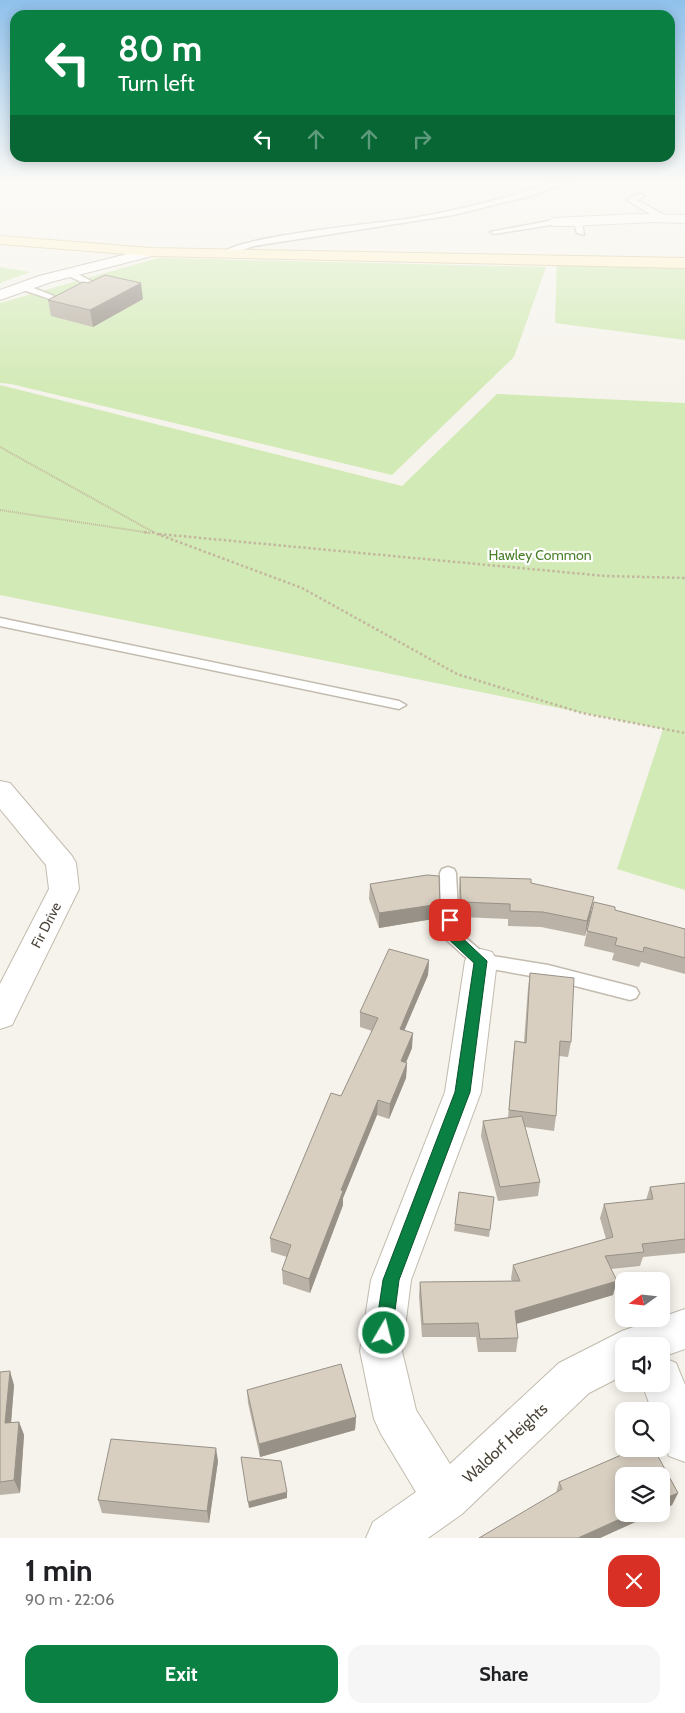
<!DOCTYPE html>
<meta charset="utf-8">
<style>
:root{--surface:#fff;--page:#f6f6f6;--text:#202124;--muted:#757577;--accent:#0b8043}
body{margin:0;font-family:Cabin,sans-serif;background:var(--page);color:var(--text);height:100vh;display:flex;flex-direction:column;font-size:19px;white-space:nowrap}
*{box-sizing:border-box;margin:0}
p{font-size:16px;color:var(--muted)}
.icon{flex:none;width:28px;height:28px;fill:none;stroke:currentColor;stroke-width:2;stroke-linecap:round;stroke-linejoin:round}
.map{position:relative;height:1538px;overflow:hidden}
.details{display:flex;flex-direction:column;background:var(--surface);flex:1}
.details>*{flex:none}
.banner{position:absolute;left:10px;top:10px;width:665px;height:152px;border-radius:15px;box-shadow:0 2px 12px #0003;background:#0b8043;color:#fff;overflow:hidden}
.needle{width:32px;rotate:255deg}
.fabs{position:absolute;left:615px;top:1272px;display:grid;gap:10px}
.fabs a{display:grid;place-items:center;width:55px;height:55px;border-radius:10px;background:var(--surface);box-shadow:0 2px 12px #0003;font-size:25px}
.pin{position:absolute;display:grid;place-items:center;width:42px;height:42px;color:#fff;margin:-21px;border-radius:10px;box-shadow:0 2px 8px #0006}
.me{position:absolute;width:55px;margin:-28px;rotate:8deg;stroke-linejoin:round;filter:drop-shadow(0 0 4px #0008)}
.turn{display:flex;align-items:center;gap:18px;height:105px;padding:0 25px;font-size:22px}
.turn .icon{width:65px;height:65px;stroke-width:2.5}
.turn b{display:block;font-size:35px;line-height:42px}
.lanes{display:flex;align-items:center;height:48px;padding:0 25px;background:#0003;justify-content:center;gap:25px;direction:ltr}
.lanes .off{opacity:.35}
.round{display:grid;place-items:center;flex:none;width:52px;height:52px;border-radius:15px;background:var(--page)}
.head{display:flex;align-items:center;justify-content:space-between;height:85px;padding:0 25px}
h1{font-size:30px;font-weight:800;line-height:38px}
.primary-button{display:flex;gap:10px;margin-top:auto;padding:10px 25px}
.primary-button a{flex:1;height:58px;border-radius:15px;background:var(--accent);color:#fff;font-size:20px;font-weight:800;line-height:58px;text-align:center}
.primary-button a+a{background:var(--page);color:var(--text)}
.map>svg:first-child{display:block}
</style>
<div class="map">
<svg width="685" height="1538" viewBox="0 0 685 1538">
<rect width="100%" height="100%" fill="#f6f3ec"/>
<g fill="#d2eab5">
<polygon points="158,258 546,267 514,357 392,475 11,384 0,383 0,303"/>
<polygon points="557,261 685,262 685,340 555,323"/>
<polygon points="0,267 30,272 0,283"/>
<polygon points="0,385 402,486 497,394 685,403 685,890 617,869 663,729 0,595"/>
</g>
<g fill="none" stroke-linecap="round" stroke-linejoin="round">
<g stroke="#c2bbae" stroke-width="3">
<g id="lane">
<path d="M563,180H574L534,195L453,215L254,246L224,256L220,254C242,235 376,224 413,218C464,209 514,196 563,180Z"/>
<polygon points="638,194 645,196 637,200 664,215 664,219 658,219 627,200"/>
<polygon points="554,220 557,220 557,224 494,234 490,232"/>
<polygon points="578,221 582,223 584,235 577,233 574,223"/>
<polygon points="66,271 72,271 93,282 86,284 66,275"/>
<polygon points="20,285 26,285 54,296 50,299 20,289"/>
<polygon points="0,618 399,701 406,705 399,709 0,626"/>
<polygon points="448,867 454,869 456,873 459,932 486,955 548,965 630,986 636,988 639,993 636,998 630,1000 548,979 475,966 441,935 440,873 442,869"/>
</g>
</g>
<g stroke="#c2bbae" stroke-width="2">
<g id="street">
<polygon points="636,214 685,215 685,223 653,222 570,226 554,226 547,222 554,218"/>
<polygon points="151,248 158,252 156,255 51,282 0,300 0,290 39,276"/>
<polygon points="0,781 10,783 72,856 76,863 79,889 12,1025 0,1029 0,984 49,889 46,865 0,809"/>
<polygon points="481,949 492,952 497,961 481,1092 411,1280 402,1351 416,1410 450,1464 559,1363 622,1331 685,1309 685,1349 662,1357 676,1363 685,1385 685,1462 669,1456 661,1435 661,1411 652,1411 642,1384 661,1384 661,1346 624,1346 624,1375 589,1393 462,1514 428,1538 366,1538 373,1522 416,1492 381,1434 374,1419 360,1351 371,1280 445,1092 465,961 470,952"/>
</g>
</g>
<g stroke="#d6c79b" stroke-width="2">
<polygon id="secondary" points="0,236 151,248 685,258 685,268 151,256 0,244"/>
</g>
<g stroke="#c4b79f" stroke-width="2" stroke-dasharray="1 1" stroke-linecap="butt">
<polyline points="0,447 155,533"/>
<polyline points="0,510 150,533"/>
</g>
<g stroke="#c4b79f" stroke-width="2.5" stroke-dasharray="2.5 2.5" stroke-linecap="butt">
<polyline points="144,532 150,533"/>
<polyline points="152,532 302,588 457,674 582,713 685,733"/>
<polyline points="159,534 605,576 685,578"/>
</g>
<use href="#lane" fill="#fff" fill-rule="evenodd"/>
<use href="#street" fill="#fff" fill-rule="evenodd"/>
<use href="#secondary" fill="#fff3cd" fill-rule="evenodd"/>
</g>
<g fill="#bab2a6">
<polygon points="143,299 93,327 51,316 48,300"/>
<polygon points="460,877 531,883 591,912 585,936 541,927 508,926 508,919 460,917 459,891"/>
<polygon points="370,884 440,904 439,918 379,928 369,899"/>
<polygon points="615,910 685,929 685,974 641,962 639,967 612,960 614,953 584,946 587,931"/>
<polygon points="429,960 428,975 404,1030 412,1048 406,1063 407,1063 406,1078 389,1119 377,1115 343,1198 343,1205 310,1293 283,1284 282,1270 287,1257 271,1252 270,1238 341,1096 372,1031 360,1027 360,1012"/>
<polygon points="530,973 571,1042 568,1057 559,1056 556,1116 554,1131 525,1127 540,1182 538,1196 498,1201 481,1136 483,1121 508,1118 513,1056 515,1041 524,1042 528,988"/>
<polygon points="685,1183 685,1253 643,1257 640,1266 611,1269 613,1295 516,1323 518,1338 516,1352 478,1352 476,1337 422,1337 419,1296 420,1282 512,1281 511,1279 513,1265 606,1239 600,1218 604,1204 646,1200 650,1187"/>
<polygon points="459,1192 494,1197 489,1237 454,1231"/>
<polygon points="0,1372 14,1385 11,1422 19,1422 24,1435 20,1493 0,1495"/>
<polygon points="247,1390 356,1417 355,1430 260,1457 248,1403"/>
<polygon points="635,1449 654,1449 678,1493 672,1505 661,1510 661,1476 624,1476 624,1514 653,1514 600,1538 479,1538 556,1493 559,1482"/>
<polygon points="218,1461 209,1523 102,1513 98,1500"/>
</g>
<g fill="#979187">
<polygon points="141,283 143,299 93,327 90,310"/>
<polygon points="594,897 591,912 585,936 587,921"/>
<polygon points="440,904 439,918 379,928 379,913"/>
<polygon points="429,960 428,975 399,1043 400,1029"/>
<polygon points="413,1033 412,1048 400,1076 401,1061"/>
<polygon points="407,1063 406,1078 389,1119 390,1104"/>
<polygon points="378,1100 377,1115 343,1198 343,1205 310,1293 309,1279 341,1190"/>
<polygon points="617,1281 613,1295 513,1325 515,1311"/>
<polygon points="10,1371 14,1385 10,1436 5,1423"/>
<polygon points="356,1417 355,1430 260,1457 259,1444"/>
<polygon points="19,1422 24,1435 20,1493 14,1480"/>
<polygon points="216,1448 218,1461 209,1523 207,1511"/>
<polygon points="287,1492 287,1498 249,1508 248,1502"/>
<polygon points="678,1493 672,1505 661,1510 661,1500"/>
<polygon points="631,1514 653,1514 600,1538 578,1538"/>
</g>
<g fill="#d8cfc1" stroke="#979187">
<polygon points="105,275 141,283 90,310 48,300 83,282 88,283"/>
<polygon points="427,875 439,876 440,904 379,913 370,884"/>
<polygon points="460,877 531,879 531,883 594,897 587,921 543,912 510,911 510,904 461,902"/>
<polygon points="594,902 615,907 615,910 685,929 685,958 644,947 643,952 615,945 617,938 587,931"/>
<polygon points="389,949 429,960 400,1029 413,1033 401,1061 407,1063 390,1104 378,1100 341,1190 343,1191 309,1279 282,1270 291,1245 270,1238 331,1093 341,1096 378,1018 360,1012"/>
<polygon points="530,973 574,978 571,1042 560,1041 556,1116 509,1110 515,1041 526,1043"/>
<polygon points="522,1116 540,1182 500,1187 483,1121"/>
<polygon points="685,1183 685,1239 642,1244 644,1252 605,1256 617,1281 515,1311 518,1338 480,1339 478,1323 423,1324 420,1282 520,1281 513,1265 613,1237 604,1204 653,1199 650,1187"/>
<polygon points="459,1192 494,1197 490,1230 455,1224"/>
<polygon points="341,1364 356,1417 259,1444 247,1390"/>
<polygon points="10,1371 5,1423 19,1422 14,1480 0,1482 0,1372"/>
<polygon points="111,1439 216,1448 207,1511 98,1500"/>
<polygon points="635,1449 654,1449 678,1493 661,1500 661,1476 624,1476 624,1514 631,1514 578,1538 479,1538 562,1489 559,1482"/>
<polygon points="241,1457 281,1461 287,1492 248,1502"/>
</g>
<linearGradient id="sky" x2="0" y2="1"><stop stop-color="#8fc1ec"/><stop offset="0.46" stop-color="#fbfaf6"/><stop offset="1" stop-color="#fbfaf6" stop-opacity="0"/></linearGradient>
<rect width="685" height="395" fill="url(#sky)"/>
<polygon fill="#0b8043" stroke="#07532c" points="450,915 456,920 457,933 487,961 470,1092 399,1280 392,1333 390,1339 384,1341 378,1339 375,1333 383,1280 455,1092 474,963 444,935 443,920"/>
<g text-anchor="middle" dominant-baseline="central" stroke-width="4.5" stroke-linejoin="round" paint-order="stroke">
<g font-size="14" fill="#4a7f2a" stroke="#fff">
<text x="540" y="555">Hawley Common</text>
</g>
<g font-size="14" fill="#4b4439" stroke="#fff">
<text transform="translate(46 925) rotate(-63)">Fir Drive</text>
</g>
<g font-size="16" fill="#4b4439" stroke="#fff">
<text transform="translate(505 1443) rotate(-43)">Waldorf Heights</text>
</g>
</g>
</svg>
<div class="fabs">
<a><svg class="needle" viewBox="-14 -14 28 28"><path d="M0-13l5 13h-10z" fill="#e53935"/><path d="M0 13l5-13h-10z" fill="#757577"/></svg></a>
<a><svg class="icon" aria-label="sound" viewBox="0 0 24 24"><path d="M4 9h4l5-4v14l-5-4H4zM17 9q2 3 0 6"/></svg></a>
<a><svg class="icon" aria-label="search" viewBox="0 0 24 24"><circle cx="10" cy="10" r="6"/><path d="M15 15l6 6"/></svg></a>
<a><svg class="icon" aria-label="layers" viewBox="0 0 24 24"><path d="M12 4l9 5-9 5-9-5zM3 14l9 5 9-5"/></svg></a>
</div>
<div class="pin" style="left:450px;top:920px;background:#d93025"><svg class="icon" aria-label="arrive" viewBox="0 0 24 24"><path d="M6 21V4h12l-3 4 3 4H6"/></svg></div>
<svg class="me" style="left:384px;top:1333px" viewBox="-20 -20 40 40"><circle r="17" fill="#0b8043" stroke="#fff" stroke-width="3"/><path d="M0-11L8 9 0 5-8 9z" fill="#fff"/></svg>
<div class="banner">
<div class="turn"><svg class="icon" aria-label="left" viewBox="0 0 24 24"><path d="M17 20v-9H6M10 6l-5 5 5 5"/></svg><div><b>80 m</b>Turn left</div></div>
<div class="lanes"><svg class="icon" aria-label="left" viewBox="0 0 24 24"><path d="M17 20v-9H6M10 6l-5 5 5 5"/></svg><svg class="icon off" aria-label="ahead" viewBox="0 0 24 24"><path d="M12 20V5M6 11l6-6 6 6"/></svg><svg class="icon off" aria-label="ahead" viewBox="0 0 24 24"><path d="M12 20V5M6 11l6-6 6 6"/></svg><svg class="icon off" aria-label="right" viewBox="0 0 24 24"><path d="M7 20v-9h11M14 6l5 5-5 5"/></svg></div>
</div>
</div>
<section class="details">
<div class="head"><div><h1>1 min</h1><p>90 m · 22:06</p></div><a class="round" style="background:#d93025;color:#fff"><svg class="icon" aria-label="close" viewBox="0 0 24 24"><path d="M6 6l12 12M18 6L6 18"/></svg></a></div>
<div class="primary-button"><a>Exit</a><a>Share</a></div>
</section>
